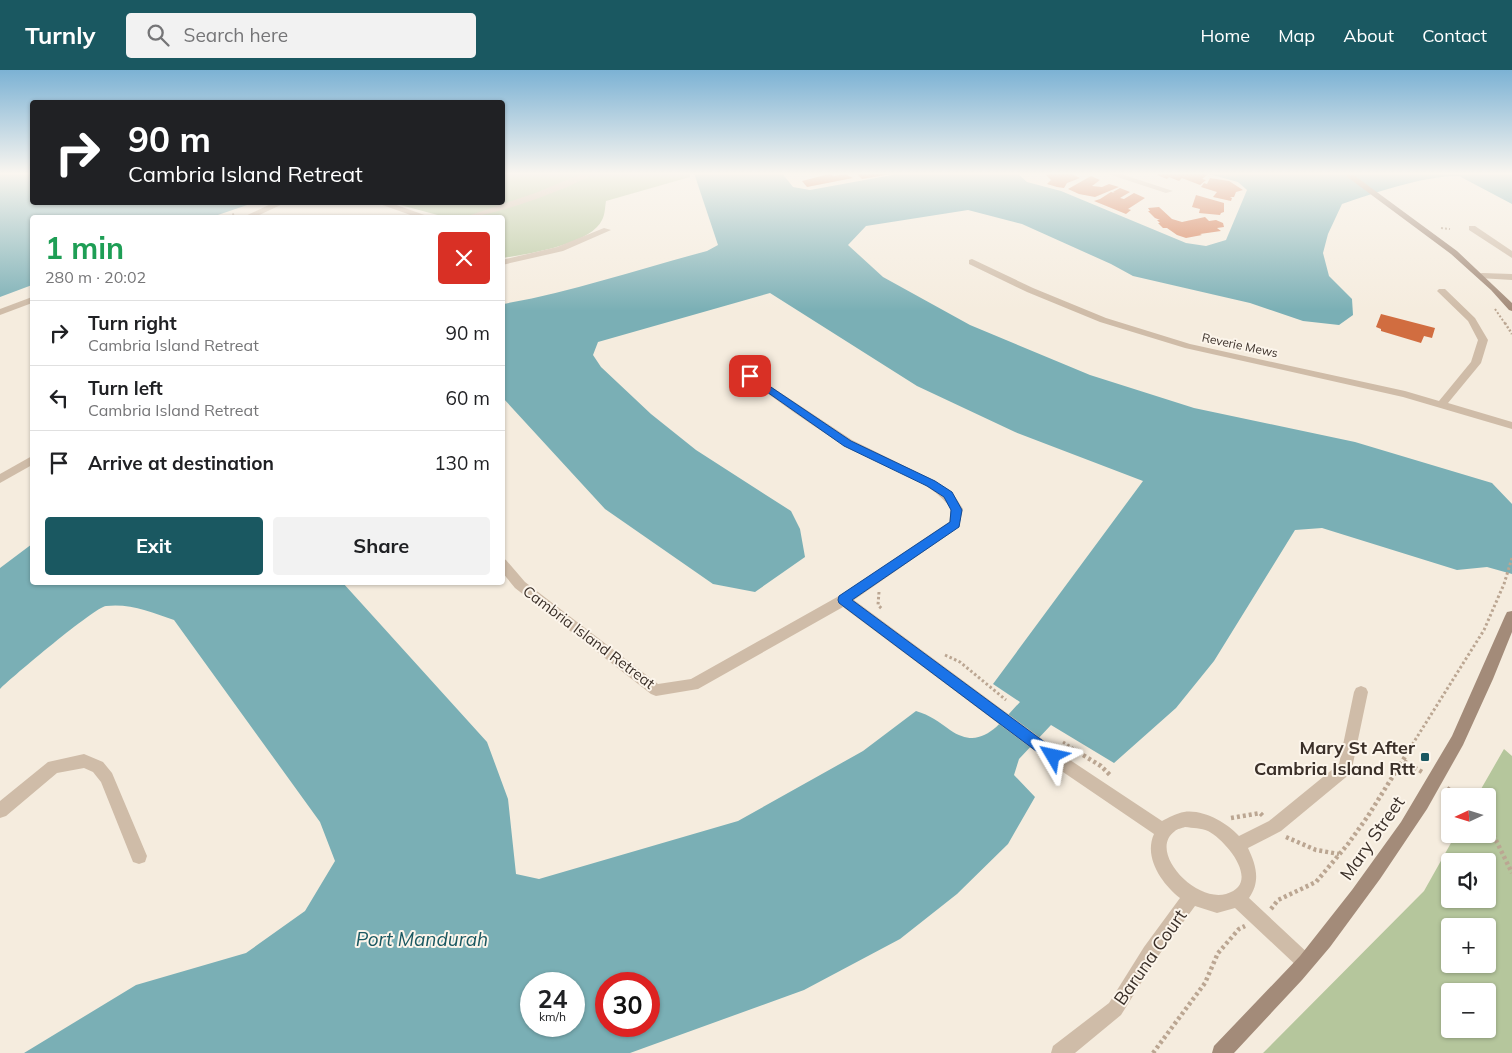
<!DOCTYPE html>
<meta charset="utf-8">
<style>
:root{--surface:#fff;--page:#f2f2f2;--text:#202124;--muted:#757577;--line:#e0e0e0;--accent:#1a5861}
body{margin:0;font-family:Mulish,sans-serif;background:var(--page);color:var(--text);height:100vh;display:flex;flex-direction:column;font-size:19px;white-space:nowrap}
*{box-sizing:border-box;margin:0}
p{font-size:16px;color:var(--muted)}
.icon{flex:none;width:28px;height:28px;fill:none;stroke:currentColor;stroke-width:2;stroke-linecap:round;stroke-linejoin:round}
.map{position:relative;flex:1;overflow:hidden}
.drawer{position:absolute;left:30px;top:145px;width:475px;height:370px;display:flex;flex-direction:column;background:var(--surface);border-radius:5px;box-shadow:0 1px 4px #0004}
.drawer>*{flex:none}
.top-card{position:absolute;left:30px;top:30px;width:475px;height:105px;border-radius:5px;box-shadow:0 1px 4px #0004;background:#202124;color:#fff;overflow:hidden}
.needle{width:32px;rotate:266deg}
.fabs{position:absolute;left:1441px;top:718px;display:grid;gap:10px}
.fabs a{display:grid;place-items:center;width:55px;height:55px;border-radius:5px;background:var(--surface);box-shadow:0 1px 4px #0004;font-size:25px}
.speed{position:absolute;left:520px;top:902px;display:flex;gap:10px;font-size:25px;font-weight:700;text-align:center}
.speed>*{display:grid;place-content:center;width:65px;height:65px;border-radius:50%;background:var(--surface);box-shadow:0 1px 4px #0004;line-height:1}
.speed small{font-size:12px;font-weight:400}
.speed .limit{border:8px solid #d22;background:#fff;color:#111}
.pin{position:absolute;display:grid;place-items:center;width:42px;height:42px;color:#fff;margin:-21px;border-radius:10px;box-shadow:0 2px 8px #0006}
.me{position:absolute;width:55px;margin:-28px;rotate:306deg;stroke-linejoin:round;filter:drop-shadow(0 0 4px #0008)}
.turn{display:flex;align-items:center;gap:18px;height:105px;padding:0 15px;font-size:22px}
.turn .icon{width:65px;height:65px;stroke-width:2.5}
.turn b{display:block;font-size:35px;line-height:42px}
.round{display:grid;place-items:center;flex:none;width:52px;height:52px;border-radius:5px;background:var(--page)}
.summary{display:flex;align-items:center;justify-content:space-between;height:85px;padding:0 15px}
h1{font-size:30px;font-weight:700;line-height:38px;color:#1e9e55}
.button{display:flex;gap:10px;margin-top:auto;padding:10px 15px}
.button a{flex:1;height:58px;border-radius:5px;background:var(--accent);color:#fff;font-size:20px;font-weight:700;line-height:58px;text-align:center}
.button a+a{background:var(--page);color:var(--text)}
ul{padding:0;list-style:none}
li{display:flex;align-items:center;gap:15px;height:65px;padding:0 15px;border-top:1px solid var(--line)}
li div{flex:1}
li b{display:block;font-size:19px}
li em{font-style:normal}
header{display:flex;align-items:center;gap:30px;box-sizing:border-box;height:70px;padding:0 25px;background:var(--accent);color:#fff}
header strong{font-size:24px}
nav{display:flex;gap:28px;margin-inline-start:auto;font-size:18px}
.search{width:350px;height:45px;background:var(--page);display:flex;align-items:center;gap:12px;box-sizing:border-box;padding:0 18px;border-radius:5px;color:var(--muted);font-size:19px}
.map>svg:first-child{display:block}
</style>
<header>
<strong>Turnly</strong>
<div class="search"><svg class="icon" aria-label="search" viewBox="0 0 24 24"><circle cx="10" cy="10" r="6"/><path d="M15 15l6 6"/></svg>Search here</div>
<nav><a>Home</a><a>Map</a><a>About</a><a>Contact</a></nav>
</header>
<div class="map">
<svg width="1512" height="983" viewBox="0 0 1512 983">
<rect width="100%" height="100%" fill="#f5ecde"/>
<g fill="#b5c69c" fill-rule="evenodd">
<path d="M503,103H689L690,107L606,131C605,137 605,145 602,150C590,175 527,184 503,188L502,148L445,147L393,133L502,132Z"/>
<path d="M1504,679L1512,686V983H1263L1424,821L1456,764H1488V726H1477ZM1450,791H1488V829H1450ZM1450,856H1488V894H1450ZM1450,921H1488V959H1450Z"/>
</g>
<g fill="#7aafb5" fill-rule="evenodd">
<polygon points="0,103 32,103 32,132 253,133 212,147 32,148 32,215 0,227"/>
<path d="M694,103H782L793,117L810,120L903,103H1017L1027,112L1061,121L1186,173L1206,176L1226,170L1247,120L1238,112L1205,103H1512V134L1459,106C1427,105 1373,123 1342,134L1328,164L1323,183L1329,206L1352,229L1353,245L1339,255L1303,251L1250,233L1133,206L1111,194L1022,154L968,140L866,156L848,175L883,207L970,255L1090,305L1194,338L1355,372L1492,413L1512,434V504L1487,497L1457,500L1322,458L1295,460L1214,591L1176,638L1114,693L1051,655L1019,689L1014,705L1035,727L1008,774L957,824L900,869L804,920L630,983H24L136,915L246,883L305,841L335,791L320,752L174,550C152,542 129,533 106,536C95,537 12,607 0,619V498L32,474V512L343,513L487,672L508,729L516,804L539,809L738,751L863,681L916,641C930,645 939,652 950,660C982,682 999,654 1020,632L993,614L1143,411L1015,362L917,316L770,223L598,272L593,285L601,297L651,344L696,380L791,441L800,459L805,487L755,522L713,514L605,439L503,328V234C572,222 639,199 707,181L718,175ZM531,914H574V956H531ZM606,914H649V956H606Z"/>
</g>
<g fill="#d16d40">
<polygon points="856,103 890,103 891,104 862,109"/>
<polygon points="1051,103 1070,103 1080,108 1067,113 1064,118 1057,117 1047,114 1051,110 1046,105"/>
<polygon points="1159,103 1201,103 1207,105 1202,109 1206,110 1200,115 1182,108 1179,111 1169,107 1167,109 1157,105"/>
<polygon points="829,104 834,106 845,104 853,108 807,117 802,111"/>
<polygon points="1091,106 1100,110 1092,116 1102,117 1109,114 1119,117 1095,127 1079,124 1068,119"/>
<polygon points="1210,108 1229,111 1243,120 1236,122 1234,127 1230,127 1232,128 1231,131 1213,127 1217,122 1201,117 1204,113 1207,114"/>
<polygon points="1120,118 1130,122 1120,128 1124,129 1134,123 1145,128 1128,139 1131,140 1126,144 1094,131 1100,129 1111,122 1115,123 1113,122"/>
<polygon points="1196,125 1224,133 1224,142 1221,143 1220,145 1199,143 1200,139 1192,137"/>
<polygon points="1159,137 1172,149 1182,152 1205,147 1209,151 1216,150 1223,153 1224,157 1217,158 1221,161 1200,164 1202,165 1186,168 1177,165 1167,158 1163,158 1158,153 1160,153 1157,150 1160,150 1155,148 1148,141 1150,141 1148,138"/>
<polygon points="1381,244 1435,258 1432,268 1424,266 1421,273 1381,261 1381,259 1376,257"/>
</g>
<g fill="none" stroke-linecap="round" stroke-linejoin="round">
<g stroke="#bba692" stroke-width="2" stroke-dasharray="2 2" stroke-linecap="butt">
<polyline points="1224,106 1227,103 1238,107"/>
<polyline points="225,148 234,144"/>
<polyline points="1441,158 1450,159"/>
<polyline points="1495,239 1506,255"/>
</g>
<polyline stroke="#bba692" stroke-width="2.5" stroke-dasharray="2 2" stroke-linecap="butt" points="1505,253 1512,264"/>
<g stroke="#bba692" stroke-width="3" stroke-dasharray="2.5 2.5" stroke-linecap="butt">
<polyline points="879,522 878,535 882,539"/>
<polyline points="945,585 960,592 1006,630"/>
<polyline points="1063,672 1080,683"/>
<polyline points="1407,683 1484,560 1504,514 1512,488"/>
</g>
<g stroke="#bba692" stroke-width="4.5" stroke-dasharray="3 3" stroke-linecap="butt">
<polyline points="1078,682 1101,696 1111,706"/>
<polyline points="1404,691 1422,702"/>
<polyline points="1447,718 1458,726"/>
<polyline points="1231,748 1260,743 1263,746"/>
<polyline points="1488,754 1512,803"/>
<polyline points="1286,767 1316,780 1339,784"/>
<polyline points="1271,839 1278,830 1316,812 1348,774 1368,746 1408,682"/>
<polyline points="1153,983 1205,913 1218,883 1239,859 1245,856"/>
</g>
<g fill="#cfbca8" fill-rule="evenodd">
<path d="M583,103H594C574,118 487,148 462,148L538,122Z"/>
<polygon points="1105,103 1118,103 1173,121 1166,123"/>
<polygon points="275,132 287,132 253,148 241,148"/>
<polygon points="374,132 388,132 433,148 419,148"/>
<polygon points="1469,156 1475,156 1512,181 1512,188 1469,160"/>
<polygon points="604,158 611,160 563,181 502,195 502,190 557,177"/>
<polygon points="972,189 1033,218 1106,248 1190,274 1405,321 1439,331 1471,292 1478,270 1468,251 1437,221 1439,219 1445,219 1475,248 1488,270 1481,293 1448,333 1512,352 1512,359 1403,327 1185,278 1100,252 1027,222 969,194 969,190"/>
<polygon points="1482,203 1512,204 1512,210 1479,208 1479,204"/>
<polygon points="32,227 32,233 0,245 0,239"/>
<path d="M734,292L852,370L935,411L952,422L963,439L959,457L854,530L1073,692L1162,751C1168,748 1177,743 1184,742C1203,739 1227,753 1239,766L1269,751L1339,694L1354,622L1356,618L1361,616L1366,618L1368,622L1351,703L1281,761L1248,778C1256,795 1261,811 1249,828L1311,886L1314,892L1311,898L1305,901L1299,898L1235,838L1217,843L1195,836L1156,889L1121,945L1075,983H1051L1053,976L1109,933L1144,877L1180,828C1163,815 1143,788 1154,764L1063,702L843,537L698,619L656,626L651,624L515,518L502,502V488L506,490L525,512L658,614L691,609L839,526L949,452L951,439C932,409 875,394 844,375C805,352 768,323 730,297L729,295ZM1185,757C1193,758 1201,758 1208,761C1227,771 1262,814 1226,824C1195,833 1147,781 1175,761C1177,759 1182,758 1185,757Z"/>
<polygon points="32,386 32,395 0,413 0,404"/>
<polygon points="84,684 103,692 112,703 147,786 145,792 139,794 133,792 101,712 93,702 84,698 57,703 6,746 0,748 0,731 48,692"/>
</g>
<g fill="#a38b79" fill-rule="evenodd">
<polygon points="1342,103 1351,103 1457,181 1512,233 1512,241 1509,240 1491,220 1451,184"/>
<polygon points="1512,541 1512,562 1493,609 1463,675 1427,739 1380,809 1330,877 1302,910 1234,983 1212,983 1214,976 1300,886 1352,820 1401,752 1452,666 1505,546 1507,542"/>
</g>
</g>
<linearGradient id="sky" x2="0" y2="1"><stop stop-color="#7cb2d4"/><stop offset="0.43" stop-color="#faf6f0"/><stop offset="1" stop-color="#faf6f0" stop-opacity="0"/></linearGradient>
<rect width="1512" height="241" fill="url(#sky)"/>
<polygon fill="#1a73e8" stroke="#114b97" points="750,303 851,371 935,411 952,422 962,440 959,457 852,530 1058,682 1060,686 1058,690 1053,692 1048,690 839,533 838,530 839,526 950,452 951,440 944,427 927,416 844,376 747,308 746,306"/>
<rect fill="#1a5861" stroke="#fcf5eb" stroke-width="2" x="1420" y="682" width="10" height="10" rx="2.5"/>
<g text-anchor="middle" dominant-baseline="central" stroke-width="4" stroke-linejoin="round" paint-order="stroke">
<g font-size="12" fill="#3b3029" stroke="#fcf5eb">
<text transform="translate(1240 275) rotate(12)">Reverie Mews</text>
</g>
<g font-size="15" fill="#3b3029" stroke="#fcf5eb">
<text transform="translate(589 567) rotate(37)">Cambria Island Retreat</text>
</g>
<g font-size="18" font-weight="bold" fill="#3b3029" stroke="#fcf5eb" text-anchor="end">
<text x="1415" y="677">Mary St After<tspan x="1415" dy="21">Cambria Island Rtt</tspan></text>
</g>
<g font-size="18" fill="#3b3029" stroke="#fcf5eb">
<text transform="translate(1372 768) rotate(-55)">Mary Street</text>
<text transform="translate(1150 887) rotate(-55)">Baruna Court</text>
</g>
<g font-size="19" font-style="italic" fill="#1a5861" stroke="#fcf5eb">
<text x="422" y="869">Port Mandurah</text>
</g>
</g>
</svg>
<div class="fabs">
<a><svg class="needle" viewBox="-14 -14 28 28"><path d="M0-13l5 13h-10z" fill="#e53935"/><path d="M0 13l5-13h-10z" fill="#757577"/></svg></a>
<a><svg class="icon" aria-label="sound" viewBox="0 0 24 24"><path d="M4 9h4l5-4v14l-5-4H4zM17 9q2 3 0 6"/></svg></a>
<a>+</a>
<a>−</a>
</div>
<div class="speed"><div>24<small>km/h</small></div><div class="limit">30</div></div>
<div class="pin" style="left:750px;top:306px;background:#d93025"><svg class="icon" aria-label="arrive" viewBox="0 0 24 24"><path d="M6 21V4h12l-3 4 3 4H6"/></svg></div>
<svg class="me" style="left:1053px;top:686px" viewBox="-20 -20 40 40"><path d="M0-17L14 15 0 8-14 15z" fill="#1a73e8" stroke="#fff" stroke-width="4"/></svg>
<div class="top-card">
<div class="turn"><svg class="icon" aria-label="right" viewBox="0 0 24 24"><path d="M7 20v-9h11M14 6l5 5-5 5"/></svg><div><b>90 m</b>Cambria Island Retreat</div></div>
</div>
<section class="drawer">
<div class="summary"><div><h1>1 min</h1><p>280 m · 20:02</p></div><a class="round" style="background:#d93025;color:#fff"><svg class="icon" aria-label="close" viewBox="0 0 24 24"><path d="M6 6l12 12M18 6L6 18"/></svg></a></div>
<ul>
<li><svg class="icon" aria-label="right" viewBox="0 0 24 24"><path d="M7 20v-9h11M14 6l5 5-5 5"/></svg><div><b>Turn right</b><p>Cambria Island Retreat</p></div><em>90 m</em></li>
<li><svg class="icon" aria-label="left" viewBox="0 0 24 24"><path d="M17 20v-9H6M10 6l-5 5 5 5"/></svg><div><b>Turn left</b><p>Cambria Island Retreat</p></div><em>60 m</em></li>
<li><svg class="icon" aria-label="arrive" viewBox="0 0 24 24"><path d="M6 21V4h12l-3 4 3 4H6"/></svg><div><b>Arrive at destination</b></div><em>130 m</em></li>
</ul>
<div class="button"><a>Exit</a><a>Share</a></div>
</section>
</div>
